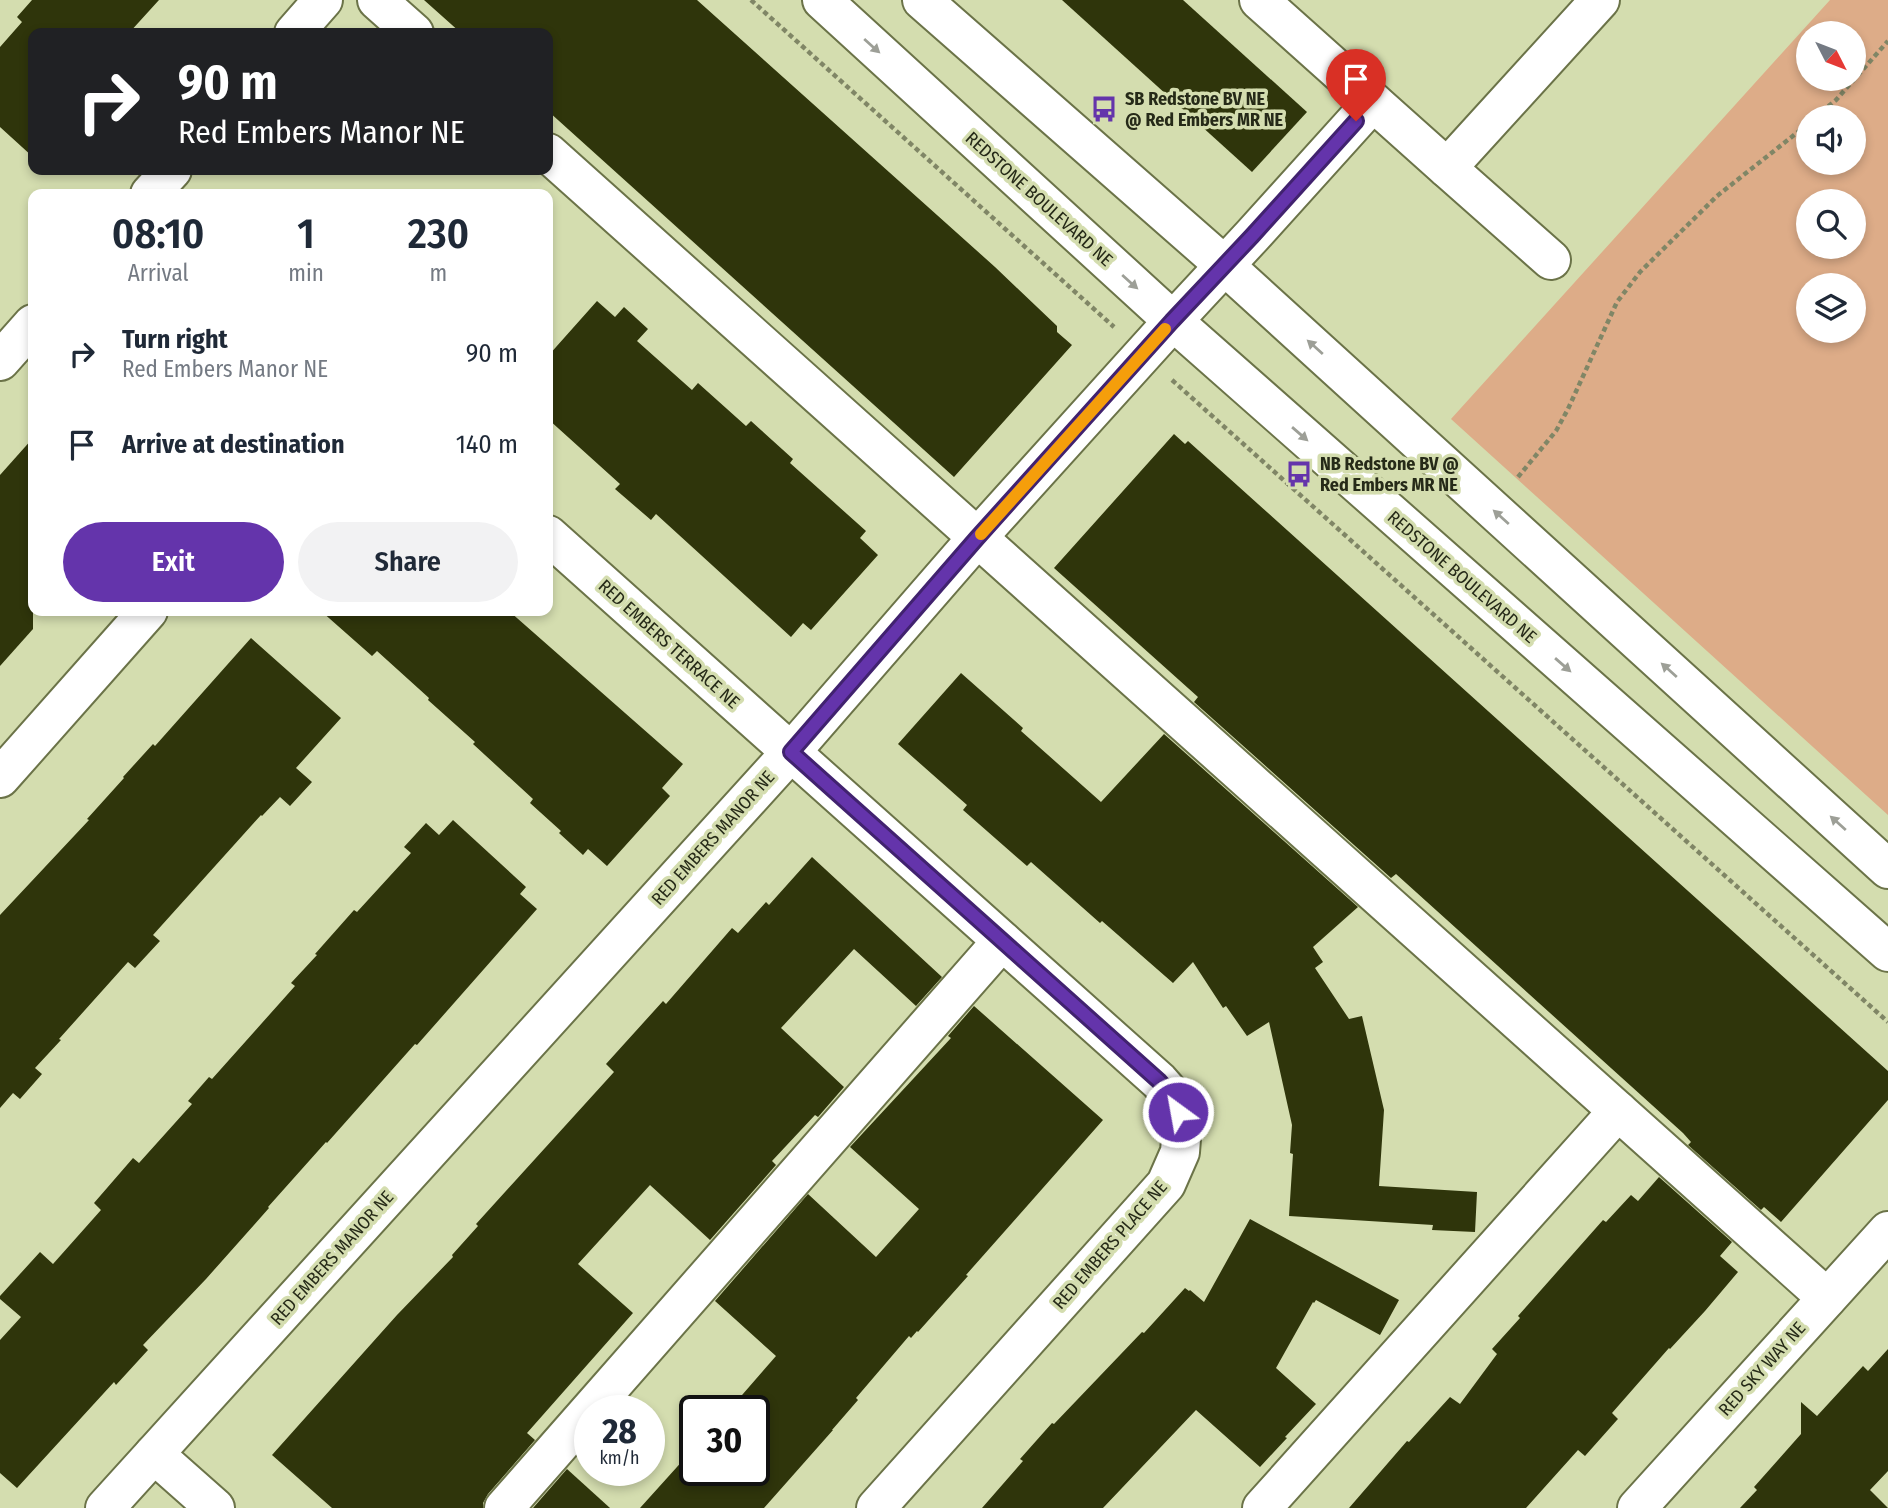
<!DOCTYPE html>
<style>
:root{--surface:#fff;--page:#f2f2f3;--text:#1f2937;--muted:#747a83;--accent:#6434ab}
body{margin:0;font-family:"Fira Sans Condensed",sans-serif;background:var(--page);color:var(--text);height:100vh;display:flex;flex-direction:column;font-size:26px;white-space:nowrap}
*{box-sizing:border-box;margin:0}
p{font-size:23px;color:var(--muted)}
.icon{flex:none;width:38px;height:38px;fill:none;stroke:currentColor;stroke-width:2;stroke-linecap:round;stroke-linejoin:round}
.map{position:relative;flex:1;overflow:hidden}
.side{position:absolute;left:28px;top:189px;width:525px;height:427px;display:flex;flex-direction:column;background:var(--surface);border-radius:14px;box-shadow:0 4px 10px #0003}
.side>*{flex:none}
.guide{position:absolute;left:28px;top:28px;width:525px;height:147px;border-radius:14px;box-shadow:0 4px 10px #0003;background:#202124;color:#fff;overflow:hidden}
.needle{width:46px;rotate:132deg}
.controls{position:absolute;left:1796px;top:21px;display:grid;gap:14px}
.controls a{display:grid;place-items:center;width:70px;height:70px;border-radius:50%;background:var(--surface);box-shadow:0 4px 10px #0003;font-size:35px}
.speed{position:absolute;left:574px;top:1395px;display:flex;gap:14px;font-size:35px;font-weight:700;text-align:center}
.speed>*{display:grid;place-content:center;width:91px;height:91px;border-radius:50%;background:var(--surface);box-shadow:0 4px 10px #0003;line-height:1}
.speed small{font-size:18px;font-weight:400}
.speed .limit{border:4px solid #111;border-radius:10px;background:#fff;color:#111}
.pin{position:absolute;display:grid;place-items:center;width:60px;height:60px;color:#fff;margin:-72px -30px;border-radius:50% 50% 50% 0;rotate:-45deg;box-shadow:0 0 7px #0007}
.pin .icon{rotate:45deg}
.me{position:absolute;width:77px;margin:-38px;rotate:328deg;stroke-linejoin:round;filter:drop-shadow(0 0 5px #0008)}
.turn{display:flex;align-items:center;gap:24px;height:147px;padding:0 35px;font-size:32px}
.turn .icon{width:91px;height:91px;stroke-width:2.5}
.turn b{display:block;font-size:49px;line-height:60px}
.eta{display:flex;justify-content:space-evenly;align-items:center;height:119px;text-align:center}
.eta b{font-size:42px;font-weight:600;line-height:49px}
.button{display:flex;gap:14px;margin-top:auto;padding:14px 35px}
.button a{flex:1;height:80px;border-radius:42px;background:var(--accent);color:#fff;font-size:28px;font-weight:600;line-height:80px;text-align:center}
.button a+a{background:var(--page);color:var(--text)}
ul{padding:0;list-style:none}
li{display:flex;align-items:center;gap:21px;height:91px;padding:0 35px}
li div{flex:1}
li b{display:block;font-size:26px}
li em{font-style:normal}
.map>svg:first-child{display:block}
</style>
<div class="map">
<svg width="1888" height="1508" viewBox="0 0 1888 1508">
<rect width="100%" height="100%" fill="#d4ddaf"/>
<path fill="#ddac88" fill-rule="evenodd" d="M1830,0H1888V815L1451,419ZM1808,33H1853V79H1808ZM1808,117H1853V163H1808ZM1808,201H1853V247H1808ZM1808,285H1853V331H1808Z"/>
<g fill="#2f350b">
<polygon points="32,0 159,0 129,33 35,33 33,32 33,157 0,127 0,47 22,22 17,17"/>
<polygon points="424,0 697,0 995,267 1057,326 1057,332 1072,345 954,477 548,111 548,33 461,33"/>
<polygon points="1062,0 1183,0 1307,112 1252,172"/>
<polygon points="597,301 615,317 624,307 648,329 637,341 692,390 698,383 746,426 751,421 793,459 790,463 866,531 860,538 878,555 811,630 803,623 791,637 656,514 651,520 615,489 620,484 548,419 548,356"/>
<polygon points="1174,434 1185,444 1188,441 1888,1071 1888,1100 1781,1222 1764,1207 1761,1210 1688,1145 1691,1142 1683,1133 1396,874 1391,878 1194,702 1198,697 1054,568"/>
<polygon points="33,438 33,629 0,666 0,475"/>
<polygon points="321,611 509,611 683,764 662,788 670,796 607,866 588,849 583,855 559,833 561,831 530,803 533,799 473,744 475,742 428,700 429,698 377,651 372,656"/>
<polygon points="251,638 341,718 296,768 312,782 290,806 280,797 262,816 261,815 153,935 160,941 135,968 128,962 59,1039 61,1040 35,1068 42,1074 20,1099 13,1093 0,1108 0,915 89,820 87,819 124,778 123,777 153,744 155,746"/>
<polygon points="961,673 1023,728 1021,731 1101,802 1164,734 1358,907 1313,947 1323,962 1315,968 1349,1019 1362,1016 1384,1110 1379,1186 1477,1192 1475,1232 1432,1230 1433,1225 1289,1216 1293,1154 1290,1153 1292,1125 1269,1022 1247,1036 1226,1006 1223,1008 1193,962 1173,983 1102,921 1100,923 1031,862 1027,866 963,810 967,805 898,744"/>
<polygon points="453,820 526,887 520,894 537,909 417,1045 415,1044 327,1143 326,1142 268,1207 269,1208 206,1279 143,1345 148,1350 116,1385 114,1382 17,1488 0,1473 0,1340 21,1317 0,1299 0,1296 40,1252 53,1264 101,1210 94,1203 133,1158 139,1163 192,1104 188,1101 209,1077 212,1079 295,986 291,983 317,955 315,954 354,910 357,912 411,853 404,847 426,823 439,835"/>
<polygon points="812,857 942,977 916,1006 854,949 781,1028 844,1087 818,1117 815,1115 772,1161 776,1165 710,1240 650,1185 578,1264 633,1313 527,1433 535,1440 488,1494 483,1503 483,1508 332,1508 272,1455 397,1315 453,1257 452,1255 478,1226 476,1224 614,1072 606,1064 663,1001 666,1004 732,928 738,933 766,902 769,905"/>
<polygon points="974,1006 1103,1120 966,1275 968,1276 918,1332 917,1331 911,1338 909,1336 856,1398 858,1400 832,1430 833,1430 764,1508 640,1508 695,1447 695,1470 754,1470 754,1410 729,1410 776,1356 715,1301 808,1194 876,1257 919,1209 850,1147 951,1038 948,1036"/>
<polygon points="1659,1177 1732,1242 1720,1256 1738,1272 1705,1311 1670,1349 1669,1348 1612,1413 1618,1419 1617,1420 1585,1456 1578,1450 1526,1508 1349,1508 1407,1441 1409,1442 1450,1397 1460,1404 1497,1354 1492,1349 1520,1318 1518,1316 1603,1220 1606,1222 1631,1195 1638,1201"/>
<polygon points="1250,1219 1399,1300 1380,1335 1316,1300 1314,1303 1313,1302 1276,1368 1316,1404 1285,1437 1287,1438 1260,1467 1196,1410 1103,1508 982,1508 1023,1461 1020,1459 1052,1423 1054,1424 1142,1332 1144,1333 1185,1288 1189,1291 1190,1290 1204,1302"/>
<polygon points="1888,1349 1888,1471 1870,1490 1888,1508 1740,1508 1757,1490 1754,1487 1801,1434 1801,1402 1817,1416 1863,1366 1868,1371"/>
<polygon points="567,1469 610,1508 533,1508"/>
</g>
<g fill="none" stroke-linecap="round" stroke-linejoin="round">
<g stroke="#6b7348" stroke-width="42">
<g id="minor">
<polyline points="377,0 414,33"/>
<polyline points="822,0 1173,321 1888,952"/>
<polyline points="922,0 1224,265 1888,869"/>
<polyline points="1259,0 1447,168"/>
<polyline points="294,33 323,0"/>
<polyline points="548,153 1827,1298"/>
<polyline points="150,194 172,170"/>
<polyline points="1551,260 1447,168 1600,0"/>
<polyline points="0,361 33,324"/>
<polyline points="548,535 1159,1081 1174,1098 1182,1125 1180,1152 1166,1184 876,1508"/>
<polyline points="0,778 148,611"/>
<polyline points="154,1454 215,1508"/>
<polyline points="105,1508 791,752 977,538 1173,321 1252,236 1373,102"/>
<polyline points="504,1508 1002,941"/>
<polyline points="1262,1508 1618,1111"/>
<polyline points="1637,1508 1888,1231"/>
</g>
</g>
<g stroke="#808666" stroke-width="4.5" stroke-dasharray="5 3.5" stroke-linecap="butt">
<polyline points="751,0 1114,327"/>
<polyline points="1815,117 1836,100 1888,41"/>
<polyline points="1172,380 1888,1022"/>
<polyline points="1518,477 1556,431 1568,409 1617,302 1640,272 1717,196 1808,124"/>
</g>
<use href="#minor" stroke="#fff" stroke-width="38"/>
</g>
<defs><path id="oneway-solid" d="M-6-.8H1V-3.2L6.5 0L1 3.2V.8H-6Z" transform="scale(1.75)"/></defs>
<g fill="#9d9f97">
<use href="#oneway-solid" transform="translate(872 46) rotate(42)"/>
<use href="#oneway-solid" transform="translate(1130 282) rotate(42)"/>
<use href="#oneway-solid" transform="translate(1315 347) rotate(-138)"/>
<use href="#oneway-solid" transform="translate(1300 434) rotate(41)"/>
<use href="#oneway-solid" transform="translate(1501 517) rotate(-138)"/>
<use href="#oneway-solid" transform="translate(1563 665) rotate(41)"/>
<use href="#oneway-solid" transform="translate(1669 670) rotate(-138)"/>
<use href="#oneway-solid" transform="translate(1838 823) rotate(-138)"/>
</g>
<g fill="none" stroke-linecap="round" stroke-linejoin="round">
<g stroke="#41226f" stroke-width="18">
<polyline id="route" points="1178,1112 1174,1098 1159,1081 791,752 977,538 1172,321 1252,236 1356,121"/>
</g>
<use href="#route" stroke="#6434ab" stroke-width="12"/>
<polyline stroke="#f59e0b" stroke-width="12" points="981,534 1165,329"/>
</g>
<defs>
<g id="bus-bare" transform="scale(2.1)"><path d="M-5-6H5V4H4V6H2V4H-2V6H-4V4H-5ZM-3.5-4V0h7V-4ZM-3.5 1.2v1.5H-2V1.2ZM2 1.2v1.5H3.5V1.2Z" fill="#6434ab" stroke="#d4ddaf" stroke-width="2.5" paint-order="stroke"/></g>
</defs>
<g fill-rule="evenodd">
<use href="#bus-bare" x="1104" y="109"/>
<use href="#bus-bare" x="1299" y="474"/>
</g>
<g text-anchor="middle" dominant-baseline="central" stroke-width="7" stroke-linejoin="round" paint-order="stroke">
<g font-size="18" font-weight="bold" fill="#262a18" stroke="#d4ddaf" text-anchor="start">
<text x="1125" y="99">SB Redstone BV NE<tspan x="1125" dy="21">@ Red Embers MR NE</tspan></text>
<text x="1320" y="464">NB Redstone BV @<tspan x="1320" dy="21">Red Embers MR NE</tspan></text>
</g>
<g font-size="18" fill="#262a18" stroke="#d4ddaf">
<text transform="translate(1039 199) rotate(42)">REDSTONE BOULEVARD NE</text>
<text transform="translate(1462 577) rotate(41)">REDSTONE BOULEVARD NE</text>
<text transform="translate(669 644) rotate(42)">RED EMBERS TERRACE NE</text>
<text transform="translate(713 838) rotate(-48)">RED EMBERS MANOR NE</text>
<text transform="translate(1110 1245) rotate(-49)">RED EMBERS PLACE NE</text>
<text transform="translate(332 1258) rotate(-48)">RED EMBERS MANOR NE</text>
<text transform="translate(1762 1369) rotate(-48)">RED SKY WAY NE</text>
</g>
</g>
</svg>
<div class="controls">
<a><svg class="needle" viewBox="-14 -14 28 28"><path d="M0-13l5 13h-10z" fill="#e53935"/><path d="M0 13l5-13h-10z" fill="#747a83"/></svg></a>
<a><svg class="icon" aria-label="sound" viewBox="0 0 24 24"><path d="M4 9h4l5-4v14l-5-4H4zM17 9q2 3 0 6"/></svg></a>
<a><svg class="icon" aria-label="search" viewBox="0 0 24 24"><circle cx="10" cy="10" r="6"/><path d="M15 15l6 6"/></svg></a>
<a><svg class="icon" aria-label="layers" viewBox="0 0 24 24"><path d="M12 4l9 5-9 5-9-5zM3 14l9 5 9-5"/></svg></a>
</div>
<div class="speed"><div>28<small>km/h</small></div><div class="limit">30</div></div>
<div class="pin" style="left:1356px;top:121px;background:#d93025"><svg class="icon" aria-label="arrive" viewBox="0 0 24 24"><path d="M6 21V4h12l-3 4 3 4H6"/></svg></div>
<svg class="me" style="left:1178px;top:1112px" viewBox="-20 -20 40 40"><circle r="17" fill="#6434ab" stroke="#fff" stroke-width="3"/><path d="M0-11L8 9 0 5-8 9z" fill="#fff"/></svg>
<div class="guide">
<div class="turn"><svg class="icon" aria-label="right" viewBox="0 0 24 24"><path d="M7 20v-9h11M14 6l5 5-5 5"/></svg><div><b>90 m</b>Red Embers Manor NE</div></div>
</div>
<section class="side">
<div class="eta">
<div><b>08:10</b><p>Arrival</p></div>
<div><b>1</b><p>min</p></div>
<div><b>230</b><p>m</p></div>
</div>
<ul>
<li><svg class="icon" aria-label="right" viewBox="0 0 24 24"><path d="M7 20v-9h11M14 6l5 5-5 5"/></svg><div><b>Turn right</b><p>Red Embers Manor NE</p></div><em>90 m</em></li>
<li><svg class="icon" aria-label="arrive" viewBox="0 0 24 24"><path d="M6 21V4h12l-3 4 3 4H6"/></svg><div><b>Arrive at destination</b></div><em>140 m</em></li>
</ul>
<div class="button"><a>Exit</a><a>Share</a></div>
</section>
</div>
